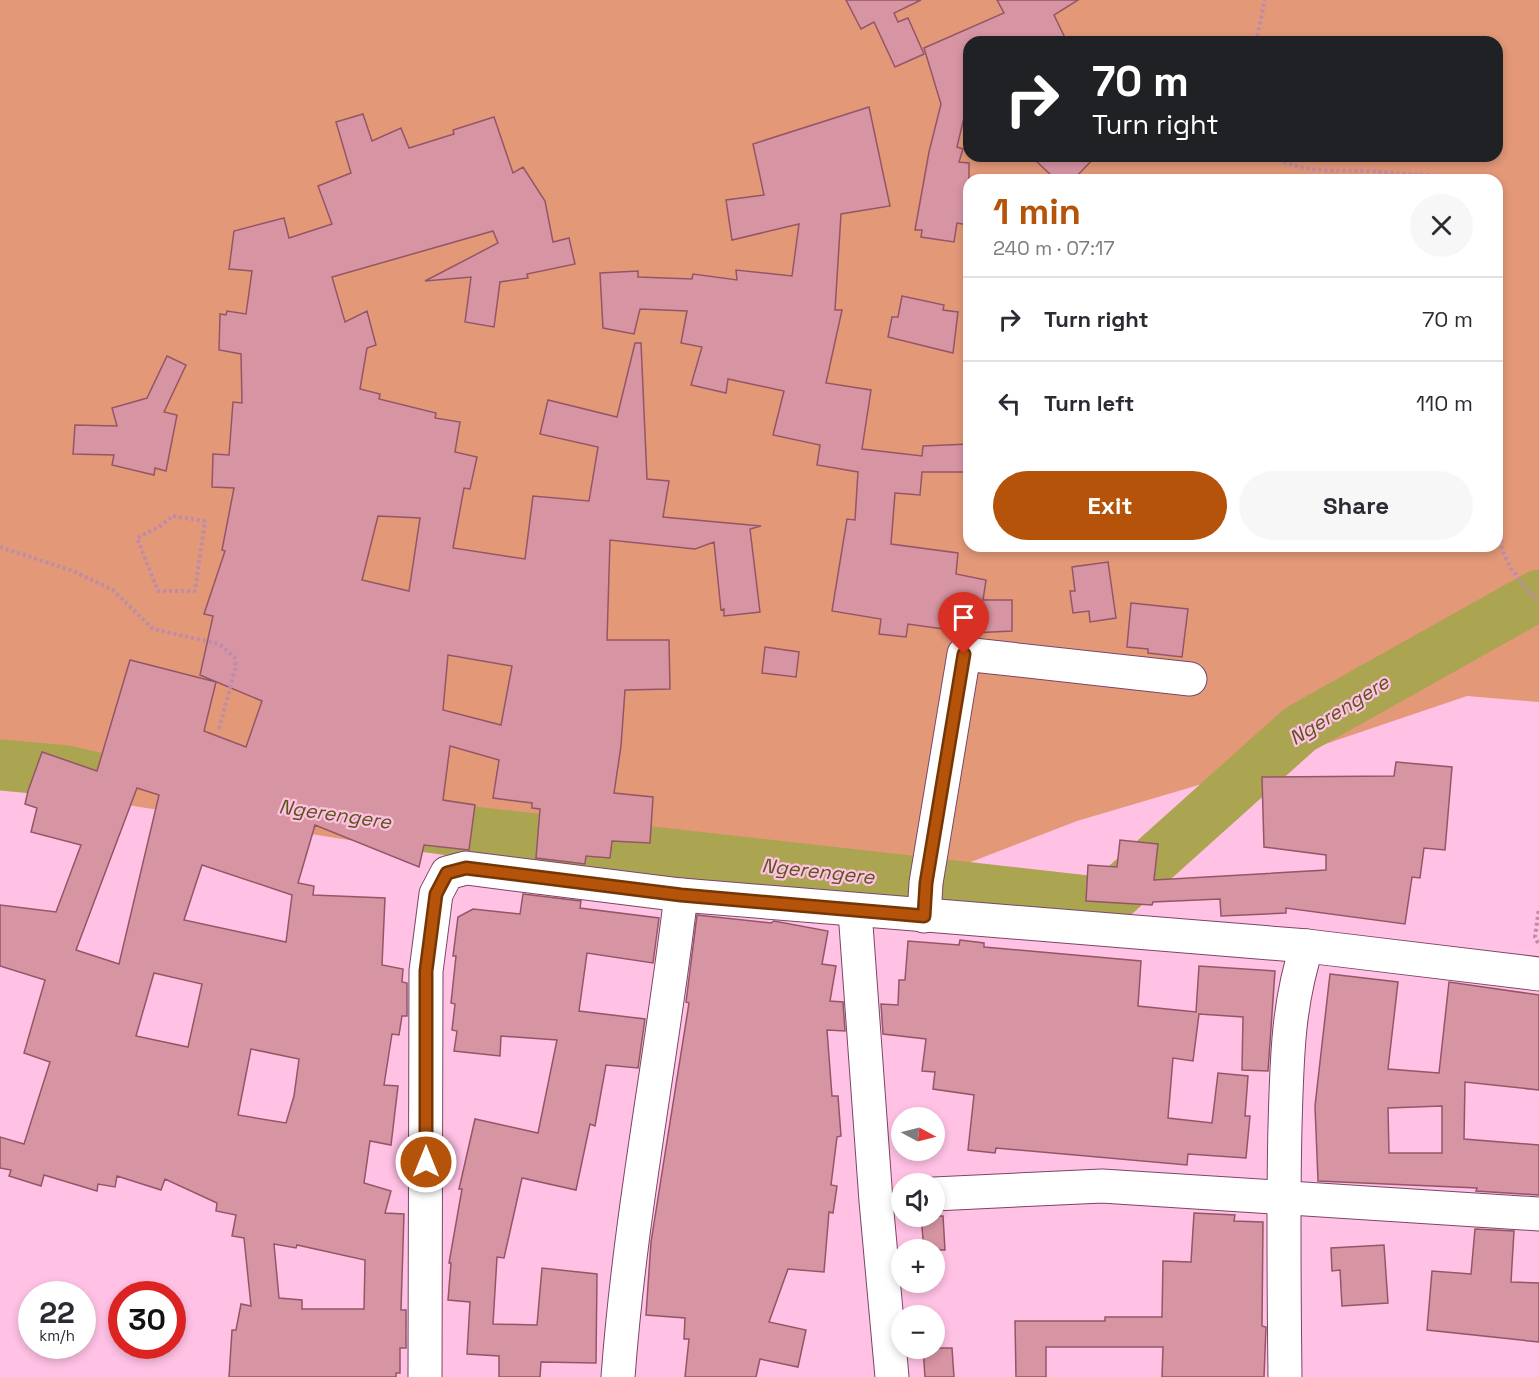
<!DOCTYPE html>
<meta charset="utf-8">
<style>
:root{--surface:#fff;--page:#f7f7f7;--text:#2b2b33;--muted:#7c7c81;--line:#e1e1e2;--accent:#b45309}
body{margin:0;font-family:"Space Grotesk",sans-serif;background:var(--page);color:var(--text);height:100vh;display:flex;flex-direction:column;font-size:22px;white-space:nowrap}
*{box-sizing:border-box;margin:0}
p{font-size:20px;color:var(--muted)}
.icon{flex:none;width:33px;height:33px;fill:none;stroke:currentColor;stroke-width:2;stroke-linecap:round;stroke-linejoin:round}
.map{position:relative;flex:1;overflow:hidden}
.drawer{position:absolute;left:963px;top:174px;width:540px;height:378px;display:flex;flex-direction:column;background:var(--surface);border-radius:18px;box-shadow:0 3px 9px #0003}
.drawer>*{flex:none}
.banner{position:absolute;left:963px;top:36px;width:540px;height:126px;border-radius:18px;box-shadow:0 3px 9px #0003;background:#202124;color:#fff;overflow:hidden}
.needle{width:39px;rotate:97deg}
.controls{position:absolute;left:891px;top:1107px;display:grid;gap:12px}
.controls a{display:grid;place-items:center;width:54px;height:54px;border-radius:50%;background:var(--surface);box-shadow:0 3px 9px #0003;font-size:30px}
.speed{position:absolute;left:18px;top:1281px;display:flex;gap:12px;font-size:30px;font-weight:700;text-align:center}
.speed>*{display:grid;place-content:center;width:78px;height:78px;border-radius:50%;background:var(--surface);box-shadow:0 3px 9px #0003;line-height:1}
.speed small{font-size:15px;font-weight:400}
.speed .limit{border:9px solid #d22;background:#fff;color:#111}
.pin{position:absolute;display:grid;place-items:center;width:51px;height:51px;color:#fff;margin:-62px -26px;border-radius:50% 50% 50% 0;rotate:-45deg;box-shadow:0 0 6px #0007}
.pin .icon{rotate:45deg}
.me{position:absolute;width:66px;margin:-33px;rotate:0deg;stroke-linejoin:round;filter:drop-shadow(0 0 4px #0008)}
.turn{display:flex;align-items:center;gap:21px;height:126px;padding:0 30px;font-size:27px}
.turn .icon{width:78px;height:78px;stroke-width:2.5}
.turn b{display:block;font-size:42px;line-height:51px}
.round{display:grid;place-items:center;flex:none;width:63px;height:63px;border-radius:32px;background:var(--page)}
.overview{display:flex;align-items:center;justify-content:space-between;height:102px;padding:0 30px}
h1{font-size:36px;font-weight:800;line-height:45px;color:var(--accent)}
.action{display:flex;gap:12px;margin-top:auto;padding:12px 30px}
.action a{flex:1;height:69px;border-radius:36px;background:var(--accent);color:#fff;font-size:24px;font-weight:800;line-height:69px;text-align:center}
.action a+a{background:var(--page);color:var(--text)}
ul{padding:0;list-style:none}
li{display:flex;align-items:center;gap:18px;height:84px;padding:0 30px;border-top:2px solid var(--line)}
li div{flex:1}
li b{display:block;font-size:22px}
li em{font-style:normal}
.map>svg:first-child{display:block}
</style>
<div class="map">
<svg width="1539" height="1377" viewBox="0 0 1539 1377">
<rect width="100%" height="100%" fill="#ffc1e4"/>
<path fill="#e39878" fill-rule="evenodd" d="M0,0H1539V702L1467,696L1246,771L1077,821L831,916L0,785ZM969,42H1497V156H969ZM969,180H1497V546H969Z"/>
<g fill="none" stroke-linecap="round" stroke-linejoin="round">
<g stroke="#aba451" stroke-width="51">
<polyline points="0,765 67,771 106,780"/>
<polyline points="401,824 1106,903 1300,729 1539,595"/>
</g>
</g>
<g fill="#d794a3" stroke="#945666" stroke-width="1.5" fill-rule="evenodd">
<polygon points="846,0 921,0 894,13 898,22 908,18 924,54 895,67 874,22 861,29"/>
<polygon points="997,0 1078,0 1054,15 1067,42 969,42 969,112 965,113 957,147 963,149 959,162 969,163 969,225 957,223 954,242 921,237 922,230 915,230 929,152 941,104 924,48 1004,13"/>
<polygon points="869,107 890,206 841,214 835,310 842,310 826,383 871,390 862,449 922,456 923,446 969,444 969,472 922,472 920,495 895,493 891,544 958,553 956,574 986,580 983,600 1012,600 1012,631 972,633 908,624 906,637 879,634 881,619 832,611 847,519 855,520 858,472 817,465 820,445 773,435 784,391 728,379 726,393 691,385 702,347 681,343 687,311 640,309 634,334 603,328 600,273 638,271 638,277 692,279 693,274 737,280 736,270 792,276 799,224 732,240 726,200 764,195 753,144"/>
<path d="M363,114L372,141L401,128L409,148L454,134L453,130L494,117L513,173L523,167L545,201L553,242L569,238L575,264L527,274L528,278L500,282L494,327L465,322L471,277L425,281L498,243L493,231L332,277L345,322L367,311L376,345L367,348L360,389L380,394L379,399L436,413L435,418L460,422L455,452L477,457L470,489L464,488L453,548L525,559L533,496L589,501L598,447L540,434L548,400L617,417L635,343H641L647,479L669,481L663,517L761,526L750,529L760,612L724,616V609L721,610L714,542L695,549L610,540L607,640H669L670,689L625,690L621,746L614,793L653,797L650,843L612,841L610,858L586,856L585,864L536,858L540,809L532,808V803L493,798L499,760L450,746L443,800L475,805L469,850L424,845L419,867L315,825L298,883L314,886L313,895L385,898L382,965L403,969L402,982L407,983V1016H402L399,1035L392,1034L384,1085L398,1086L391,1145L370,1141L364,1183L391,1191L385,1213L404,1214L401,1310H406V1348H400V1373H396V1377H229L232,1330H236L241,1304L251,1306L244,1238L232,1236L236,1215L216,1211L217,1203L165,1179L161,1190L117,1176L115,1187L98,1184L97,1191L44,1175L41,1186L9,1176L11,1170L0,1168V1137L24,1144L50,1062L24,1053L45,980L0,966V905L56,912L81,845L31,832L37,808L25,804L28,791L42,752L97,771L130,660L216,682L204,731L246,747L262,701L200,675L213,616L204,614L225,551L222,550L234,488L212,487L213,454L229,455L233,402L242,403L241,354L219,350L220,314L226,315L227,311L246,314L252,271L229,269L234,231L284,218L289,238L332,224L318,186L351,173L336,122ZM378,516L420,518L409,591L362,580ZM448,655L512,666L501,725L443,710ZM137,788L159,795L119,964L76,950ZM202,865L292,895L286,942L184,920ZM154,973L202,984L188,1047L136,1036ZM251,1049L299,1059L294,1096L286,1123L238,1115ZM274,1244L296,1248L297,1245L365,1260L364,1309H302V1300L279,1298Z"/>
<polygon points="1031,156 1096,156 1073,180 1056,180"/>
<polygon points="902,296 944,305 943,310 958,312 953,353 888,337 892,317 898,317"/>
<polygon points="167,356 186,365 164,412 177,415 166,471 155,468 154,475 112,465 114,455 73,454 75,425 117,426 112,408 147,398"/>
<polygon points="1108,562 1116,618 1090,622 1089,611 1073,613 1070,591 1075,591 1072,567"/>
<polygon points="1131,603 1188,609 1182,657 1148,653 1148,649 1127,647"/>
<polygon points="765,647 799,652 796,677 762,673"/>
<polygon points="1396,762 1452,767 1445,850 1424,848 1420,878 1412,877 1405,924 1286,908 1286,913 1221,916 1220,899 1153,902 1152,905 1086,901 1088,865 1117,867 1120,840 1158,844 1154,880 1326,870 1326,855 1264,847 1262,777 1394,776"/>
<polygon points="523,894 581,901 580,908 659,918 653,963 587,953 579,1011 645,1019 638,1068 606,1065 595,1126 590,1124 576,1190 522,1178 504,1258 497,1257 493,1324 537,1325 542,1268 597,1274 596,1363 541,1362 540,1377 499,1377 499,1356 467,1354 470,1302 448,1300 451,1263 449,1263 462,1189 459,1189 475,1119 538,1133 557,1040 501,1036 500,1056 454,1051 457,1031 452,1030 455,1004 451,1003 456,956 453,956 458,917 473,909 520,914"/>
<polygon points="697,915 771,923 774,921 828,931 822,964 836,966 830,1001 843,1002 845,1031 827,1030 832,1096 838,1096 841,1136 837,1137 831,1185 837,1186 833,1213 829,1212 824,1272 788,1269 769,1322 806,1330 798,1367 760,1359 756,1377 685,1377 689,1339 684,1339 685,1318 646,1315 651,1242 689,1003 686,1002"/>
<polygon points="960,940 984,943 984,947 1141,961 1138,1006 1196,1012 1199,966 1275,971 1268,1071 1242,1070 1243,1017 1199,1014 1193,1061 1173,1058 1168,1118 1212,1123 1218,1073 1248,1076 1245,1116 1250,1116 1246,1158 1188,1154 1187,1165 996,1148 995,1153 968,1150 974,1095 933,1089 935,1072 922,1071 926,1039 883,1034 881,1004 898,1005 899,980 905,980 908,941 959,945"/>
<path d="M1330,974L1398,982L1388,1069L1439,1073L1449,982L1539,995V1090L1465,1082L1464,1139L1539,1145V1195L1476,1191L1477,1188L1318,1181L1315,1106ZM1442,1106V1153H1389L1388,1108Z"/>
<polygon points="1194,1213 1235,1215 1234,1221 1263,1222 1262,1326 1266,1327 1264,1377 1162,1377 1163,1347 1046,1347 1046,1377 1016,1377 1015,1321 1105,1321 1105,1317 1162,1317 1163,1261 1191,1262"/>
<polygon points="921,1216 943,1216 945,1250 924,1250"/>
<polygon points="1475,1229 1514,1231 1511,1282 1539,1283 1539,1342 1427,1330 1432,1271 1471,1274"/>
<polygon points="1384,1245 1388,1303 1342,1306 1340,1270 1332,1271 1331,1248"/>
<polygon points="923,1348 952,1348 954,1377 925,1377"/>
</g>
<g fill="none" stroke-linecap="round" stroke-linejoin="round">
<g stroke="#7a4665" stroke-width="35">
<g id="minor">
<polyline points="855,911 876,1201 892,1377"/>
<polyline points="924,916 926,883 964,654 1190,679"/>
<polyline points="934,1194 1102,1186 1539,1214"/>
<polyline points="425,1377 426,971 436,894 447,873 466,868 681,895 1307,946 1539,974"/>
<path d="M618,1377C630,1215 662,1056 681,895"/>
<path d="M1285,1377C1284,1293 1283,1210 1285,1126C1287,1063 1287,1007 1307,946"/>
</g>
</g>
<g stroke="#be8ca9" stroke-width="4" stroke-dasharray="3 3" stroke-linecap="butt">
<polyline points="1256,42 1265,0"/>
<path d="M1273,156C1301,174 1336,170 1368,171C1390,172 1411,175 1433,175L1434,180"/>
<polyline points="1497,468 1502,549 1510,567 1529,592 1539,599"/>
<polygon points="173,516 205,521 195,591 158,591 137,538 159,527"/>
<polyline points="0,547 73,571 113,590 153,629 219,644 235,658 236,666 219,729"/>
<polyline points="1538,943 1535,937 1539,908"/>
</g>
<use href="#minor" stroke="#fff" stroke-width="33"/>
</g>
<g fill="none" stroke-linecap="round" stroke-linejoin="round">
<g stroke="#753606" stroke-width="15">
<polyline id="route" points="426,1162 426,971 436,894 447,873 466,868 681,895 924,916 926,883 964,654"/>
</g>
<use href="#route" stroke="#b45309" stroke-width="10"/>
</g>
<g text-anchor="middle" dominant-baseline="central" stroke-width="4.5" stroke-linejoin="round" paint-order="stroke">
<g font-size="20" font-style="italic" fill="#5b5618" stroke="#ffc1e4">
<text transform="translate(1339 710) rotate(-32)">Ngerengere</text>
<text transform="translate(335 814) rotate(8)">Ngerengere</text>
<text transform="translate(818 871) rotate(6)">Ngerengere</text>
</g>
</g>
</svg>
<div class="controls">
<a><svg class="needle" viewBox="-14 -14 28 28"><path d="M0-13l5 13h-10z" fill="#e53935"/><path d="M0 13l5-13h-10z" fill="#7c7c81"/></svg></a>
<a><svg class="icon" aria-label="sound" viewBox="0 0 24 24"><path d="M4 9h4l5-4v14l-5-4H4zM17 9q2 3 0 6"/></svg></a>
<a>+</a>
<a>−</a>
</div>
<div class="speed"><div>22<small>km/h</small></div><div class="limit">30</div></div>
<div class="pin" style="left:964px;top:654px;background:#d93025"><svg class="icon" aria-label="arrive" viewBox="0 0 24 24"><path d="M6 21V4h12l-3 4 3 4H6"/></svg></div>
<svg class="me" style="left:426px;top:1162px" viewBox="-20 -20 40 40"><circle r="17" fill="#b45309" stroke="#fff" stroke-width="3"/><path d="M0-11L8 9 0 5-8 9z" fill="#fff"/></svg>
<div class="banner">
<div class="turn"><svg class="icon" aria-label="right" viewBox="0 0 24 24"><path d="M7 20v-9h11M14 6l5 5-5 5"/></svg><div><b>70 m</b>Turn right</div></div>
</div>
<section class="drawer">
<div class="overview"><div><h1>1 min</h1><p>240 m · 07:17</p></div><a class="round"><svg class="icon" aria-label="close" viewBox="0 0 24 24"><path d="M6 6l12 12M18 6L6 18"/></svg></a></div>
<ul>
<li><svg class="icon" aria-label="right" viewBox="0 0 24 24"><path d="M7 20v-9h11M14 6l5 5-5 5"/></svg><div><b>Turn right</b></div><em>70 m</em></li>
<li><svg class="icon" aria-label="left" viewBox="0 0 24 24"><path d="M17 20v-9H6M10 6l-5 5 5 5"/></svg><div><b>Turn left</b></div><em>110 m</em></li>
</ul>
<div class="action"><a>Exit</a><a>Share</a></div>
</section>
</div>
